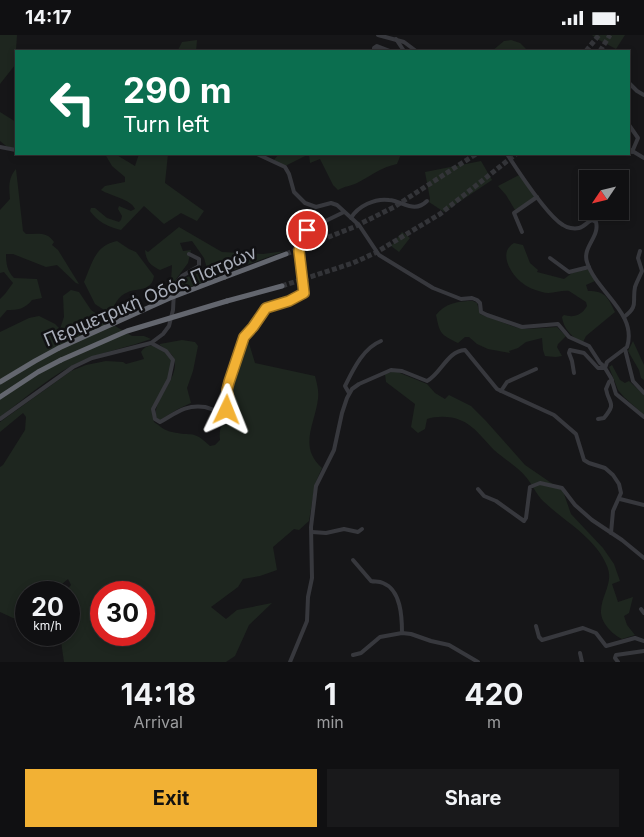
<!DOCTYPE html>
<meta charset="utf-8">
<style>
:root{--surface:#101012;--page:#19191b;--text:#f1f3f6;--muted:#9c9d9f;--line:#303032;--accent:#f2b134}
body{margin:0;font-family:Inter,sans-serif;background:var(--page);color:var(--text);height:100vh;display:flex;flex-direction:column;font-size:19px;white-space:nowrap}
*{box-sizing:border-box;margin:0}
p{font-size:16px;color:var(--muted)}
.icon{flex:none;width:28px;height:28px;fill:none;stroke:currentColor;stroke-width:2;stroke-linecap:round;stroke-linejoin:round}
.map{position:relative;height:627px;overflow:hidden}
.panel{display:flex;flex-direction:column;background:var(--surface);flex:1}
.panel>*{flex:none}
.guide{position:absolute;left:15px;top:15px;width:615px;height:105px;border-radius:0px;box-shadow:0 2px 8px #0003,0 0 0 1px var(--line);background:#0b6e4f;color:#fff;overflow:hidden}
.needle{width:32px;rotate:235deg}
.buttons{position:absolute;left:579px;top:135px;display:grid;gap:10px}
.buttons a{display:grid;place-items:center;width:50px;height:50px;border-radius:0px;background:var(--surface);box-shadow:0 2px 8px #0003,0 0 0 1px var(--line);font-size:25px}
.speed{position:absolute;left:15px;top:546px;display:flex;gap:10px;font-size:25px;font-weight:700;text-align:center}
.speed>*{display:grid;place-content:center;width:65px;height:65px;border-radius:50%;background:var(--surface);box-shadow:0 2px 8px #0003,0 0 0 1px var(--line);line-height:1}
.speed small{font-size:12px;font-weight:400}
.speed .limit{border:8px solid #d22;background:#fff;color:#111}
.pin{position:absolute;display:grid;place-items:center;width:42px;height:42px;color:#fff;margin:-21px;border:2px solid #fff;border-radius:50%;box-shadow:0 1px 5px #0007}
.me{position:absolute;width:55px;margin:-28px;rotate:2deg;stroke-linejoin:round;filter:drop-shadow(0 0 4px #0008)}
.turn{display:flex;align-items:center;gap:18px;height:105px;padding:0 25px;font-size:22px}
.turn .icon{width:65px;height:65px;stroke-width:2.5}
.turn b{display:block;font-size:35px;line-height:42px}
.eta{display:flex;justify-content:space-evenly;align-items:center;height:85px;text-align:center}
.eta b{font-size:30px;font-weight:700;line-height:35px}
.primary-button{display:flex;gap:10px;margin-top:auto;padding:10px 25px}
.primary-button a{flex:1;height:58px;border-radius:0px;background:var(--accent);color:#111;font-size:20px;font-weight:700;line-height:58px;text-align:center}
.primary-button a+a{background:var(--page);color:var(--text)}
.status{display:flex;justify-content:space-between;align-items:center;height:35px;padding:0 25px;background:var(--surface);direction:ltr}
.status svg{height:14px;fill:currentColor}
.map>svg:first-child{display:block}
</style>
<div class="status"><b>14:17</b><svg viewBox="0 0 49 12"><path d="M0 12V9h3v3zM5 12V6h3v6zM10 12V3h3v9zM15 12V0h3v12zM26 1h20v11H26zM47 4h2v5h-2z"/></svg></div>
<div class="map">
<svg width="644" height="627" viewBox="0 0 644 627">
<rect width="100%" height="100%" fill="#161618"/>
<g fill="#1e261f" fill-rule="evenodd">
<polygon points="0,0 17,0 15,30 0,49"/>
<polygon points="592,0 625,0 616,14 597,4"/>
<polygon points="197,5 196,16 158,16 159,14 178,15 182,7"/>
<polygon points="511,5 520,8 528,16 492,16 504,6"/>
<polygon points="0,77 16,87 16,114 6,111 0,106"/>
<path d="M105,119H115L135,131L139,119H168L165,148L204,176L197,186L181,178L164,189L144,171L121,195C108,192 98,187 90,176L91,173H95L107,183L119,187L121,185L122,181L118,174L119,171L131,176L135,174C131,164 110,161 101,155L105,151L125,147V142L112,131Z"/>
<polygon points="279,119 309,119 285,131 273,126"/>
<path d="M309,119H401L397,129C381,132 371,141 357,148C351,151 345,151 338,155L333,150L320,124L310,128Z"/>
<polygon points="481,126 492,145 444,177 429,167 430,164 425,137"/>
<path d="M16,134L23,196L26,199C37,199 47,196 54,207L52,210L58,215L79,249L76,248L57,230L46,232L13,219H6C6,228 7,236 14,243L37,244L42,263L32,265C25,274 18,275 7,275L0,283V264L5,259L13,248L4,237L0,238V175L10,164C9,153 8,143 16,134Z"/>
<polygon points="521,139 536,162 515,175 506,160 498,151"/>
<path d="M179,192L222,217L263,219L285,216L246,230L176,258C177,243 190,241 202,237L206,230L204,223L192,206L180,208L183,216L191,215L188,228L174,247H171L172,230L160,235C150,230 146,226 145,215L148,217Z"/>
<polygon points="402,197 410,203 399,217 391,211"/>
<path d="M117,206L129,214L136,217L154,241C152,256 139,253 128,257C118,261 114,270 110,279L95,269L84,247C92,229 95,210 117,206Z"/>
<path d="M514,208L523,210L530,228L538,235L537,237L564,244L572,238L589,234L595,246L586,250L588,256C606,256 608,263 615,277L586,301L583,307C573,304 563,293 562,282L564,280C574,283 582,280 587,271L586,267L569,256C560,255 551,260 542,257C534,255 527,252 521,247C510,238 498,217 514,208Z"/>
<path d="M71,255L79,257L91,275L105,285L132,301H144L151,304C129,312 106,316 84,325C53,338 27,362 0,382V297L29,283L39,281L55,289L60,294L64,282L63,261Z"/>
<path d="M473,266L477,268L480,279L515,292L527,294L557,292L566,301L558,309L557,312L562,321L556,322L545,321L543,315L542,303L526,307L518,313L509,316L510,318L488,314L477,309L469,302H465L458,308C440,299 440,299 436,280C445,268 459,266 473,266Z"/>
<path d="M182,305L195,307L198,311L193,336L187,353L191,368L178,374L160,385H158C146,369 186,340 172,320C169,316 164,313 160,310V309Z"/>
<path d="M248,305L255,328L315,341C317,349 319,355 318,364C315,389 298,412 322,433L315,449L309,486L299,495L294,494L273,512L277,535L260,541L243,544L238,552L211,572L226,584L237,575L272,568L249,590L235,621L226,627H64L61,606L56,600H69V558L65,557L71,550L68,544L62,549L56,557L26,558V584L24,585L13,583L0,577V432L3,430L25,395L26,382L23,378L0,397V387L71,336L86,330L106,326L123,327L126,329L144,324L141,317C149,304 168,314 171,325C177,345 146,365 154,387C160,391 165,396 172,397C193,402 192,394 210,411L215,410L220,405C219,397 220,388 229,385L233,387L243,395L239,387L232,381L229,355L242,313ZM101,558H144V600H101Z"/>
<polygon points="633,306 644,330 644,345 641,343 639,335 628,316"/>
<polygon points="612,330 620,345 625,348 629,346 644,360 644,380 624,362 618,355 609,332"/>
<path d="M395,336L427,349L435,358L445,364L449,360L471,371L486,386L525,430L563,456L571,479L603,513L614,529L620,546L612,549L618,567L633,562L629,578L624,581L627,590L635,600L622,604C612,599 600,587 601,575C602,559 614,547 607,531C595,502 565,487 543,466C536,459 532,449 526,442C517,431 504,424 494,415C484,405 474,390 460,385C451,381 436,381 427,384L425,394L418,398L411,392L415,369L386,347L385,339Z"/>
</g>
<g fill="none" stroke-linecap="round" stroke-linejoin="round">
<g stroke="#333438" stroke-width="5" stroke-dasharray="5 2.5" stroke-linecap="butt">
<polyline points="586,16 599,0"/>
<polyline points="600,16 610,0"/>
<polyline points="286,219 354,192 394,172 476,119"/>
<polyline points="282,251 353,228 375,218 440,179 516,119"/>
</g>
<g stroke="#37383d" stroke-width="4">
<polyline points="378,0 404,7 416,16"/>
<polyline points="396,4 404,16"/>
<polyline points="374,16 374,13 377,11 390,16"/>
<polyline points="629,48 637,56 644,60"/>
<polyline points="629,90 638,103 632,117"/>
<polyline points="0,112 16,115"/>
<polyline points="629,114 644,123"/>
<polyline points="257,119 285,132 289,139 294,157 305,168 316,172 331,168 337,170 359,190 379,220 433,253 461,264 472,263 477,265 480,268 481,277 487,280 522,292 558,289 569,302 589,311 600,328 605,332"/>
<path d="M507,119C518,136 548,181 563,190C567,193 574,194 579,193C584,192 587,187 592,185L596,187C600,202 582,212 587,227C596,257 638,278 627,312L607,327L605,333L611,343L616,359L644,382"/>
<polyline points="589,176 590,186"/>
<path d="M351,183C358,171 375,163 389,165C403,166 414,179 427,166"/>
<polyline points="522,197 514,178 537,162"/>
<polyline points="550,223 569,237 589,232"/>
<path d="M624,282C639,271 632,267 635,252C637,246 640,241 642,236L638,223L640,216"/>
<path d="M151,308L166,316L173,325L169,344L153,374L155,384L160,387C176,378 186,369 205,372C212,374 218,377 225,377L230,371L227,355L231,337L244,302L253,292L266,273L289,266L304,259L299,217L302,203L307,195L344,177"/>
<polyline points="625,314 633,346 644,358"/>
<polyline points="574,338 572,326 569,318 570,315 584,318 598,333 605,333"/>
<polyline points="501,356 507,347 536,334"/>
<path d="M349,358L345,351C353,335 363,313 381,306"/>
<polyline points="0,384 73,332 92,323 151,308 163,299 169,291 173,275 174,256 177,247 182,241 199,231 199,224 189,219"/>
<path d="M598,384L604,383C617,367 609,370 606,354L609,347L612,345"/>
<polyline points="478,454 484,461 496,466 524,486 526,483 530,452 540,448 562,453 575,470 592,485 622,505 644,523"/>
<polyline points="620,464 644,470"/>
<polyline points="312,497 326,498 344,494 358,497 362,494"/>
<path d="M353,525L371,546C375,547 379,546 383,548C401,555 402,582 402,598"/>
<polyline points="641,574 644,578"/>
<polyline points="536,591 539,602 542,605 583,593 596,598 606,611 635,603 644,606"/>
<polyline points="580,618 582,627"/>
<polyline points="353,620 361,618 380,602 402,598 411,599 431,606 449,610 478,627"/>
<path d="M290,627L307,586L308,562L312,543L311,492L316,451L334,415L342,378L347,363L352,354L359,349L391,335L402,336L427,346C441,339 447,316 465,315L497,354L554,380L576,399L584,425L589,428L605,433L613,440L619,449L621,458L613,476L611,498"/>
<polyline points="618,627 615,623 616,620 644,616"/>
</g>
<g stroke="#63666e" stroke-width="5">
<polyline points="225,242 286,219"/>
<polyline points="227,266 282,251"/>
<polyline points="0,347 35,326 59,313"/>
<polyline points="0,362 38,337 61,325"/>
</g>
<g stroke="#63666e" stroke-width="5">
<polyline points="59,313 170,263 225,242"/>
<polyline points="61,325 127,296 227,266"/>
</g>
</g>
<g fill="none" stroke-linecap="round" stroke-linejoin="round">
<g stroke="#9d7322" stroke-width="12">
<polyline id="route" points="227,375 230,370 227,355 229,347 244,302 253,292 266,273 289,266 304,258 299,216 302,203 307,195"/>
</g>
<use href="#route" stroke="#f2b134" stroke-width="9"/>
</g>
<g text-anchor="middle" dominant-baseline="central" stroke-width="5" stroke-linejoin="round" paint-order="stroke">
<g font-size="18" fill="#a8adb8" stroke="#111113">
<text transform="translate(150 261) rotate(-23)">Περιμετρική Οδός Πατρών</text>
</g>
</g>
</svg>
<div class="buttons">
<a><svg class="needle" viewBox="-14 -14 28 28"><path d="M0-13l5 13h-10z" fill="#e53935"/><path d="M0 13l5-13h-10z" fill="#9c9d9f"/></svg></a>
</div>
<div class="speed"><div>20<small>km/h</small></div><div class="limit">30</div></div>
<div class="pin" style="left:307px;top:195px;background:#d93025"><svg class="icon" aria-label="arrive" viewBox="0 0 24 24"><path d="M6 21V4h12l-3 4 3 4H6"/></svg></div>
<svg class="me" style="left:227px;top:375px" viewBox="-20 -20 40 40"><path d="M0-17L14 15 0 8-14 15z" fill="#f2b134" stroke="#fff" stroke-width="4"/></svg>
<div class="guide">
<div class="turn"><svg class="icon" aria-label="left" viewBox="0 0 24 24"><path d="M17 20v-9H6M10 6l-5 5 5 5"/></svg><div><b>290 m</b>Turn left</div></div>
</div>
</div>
<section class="panel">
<div class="eta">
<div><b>14:18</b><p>Arrival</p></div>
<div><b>1</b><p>min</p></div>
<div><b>420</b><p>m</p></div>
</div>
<div class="primary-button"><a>Exit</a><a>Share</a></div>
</section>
